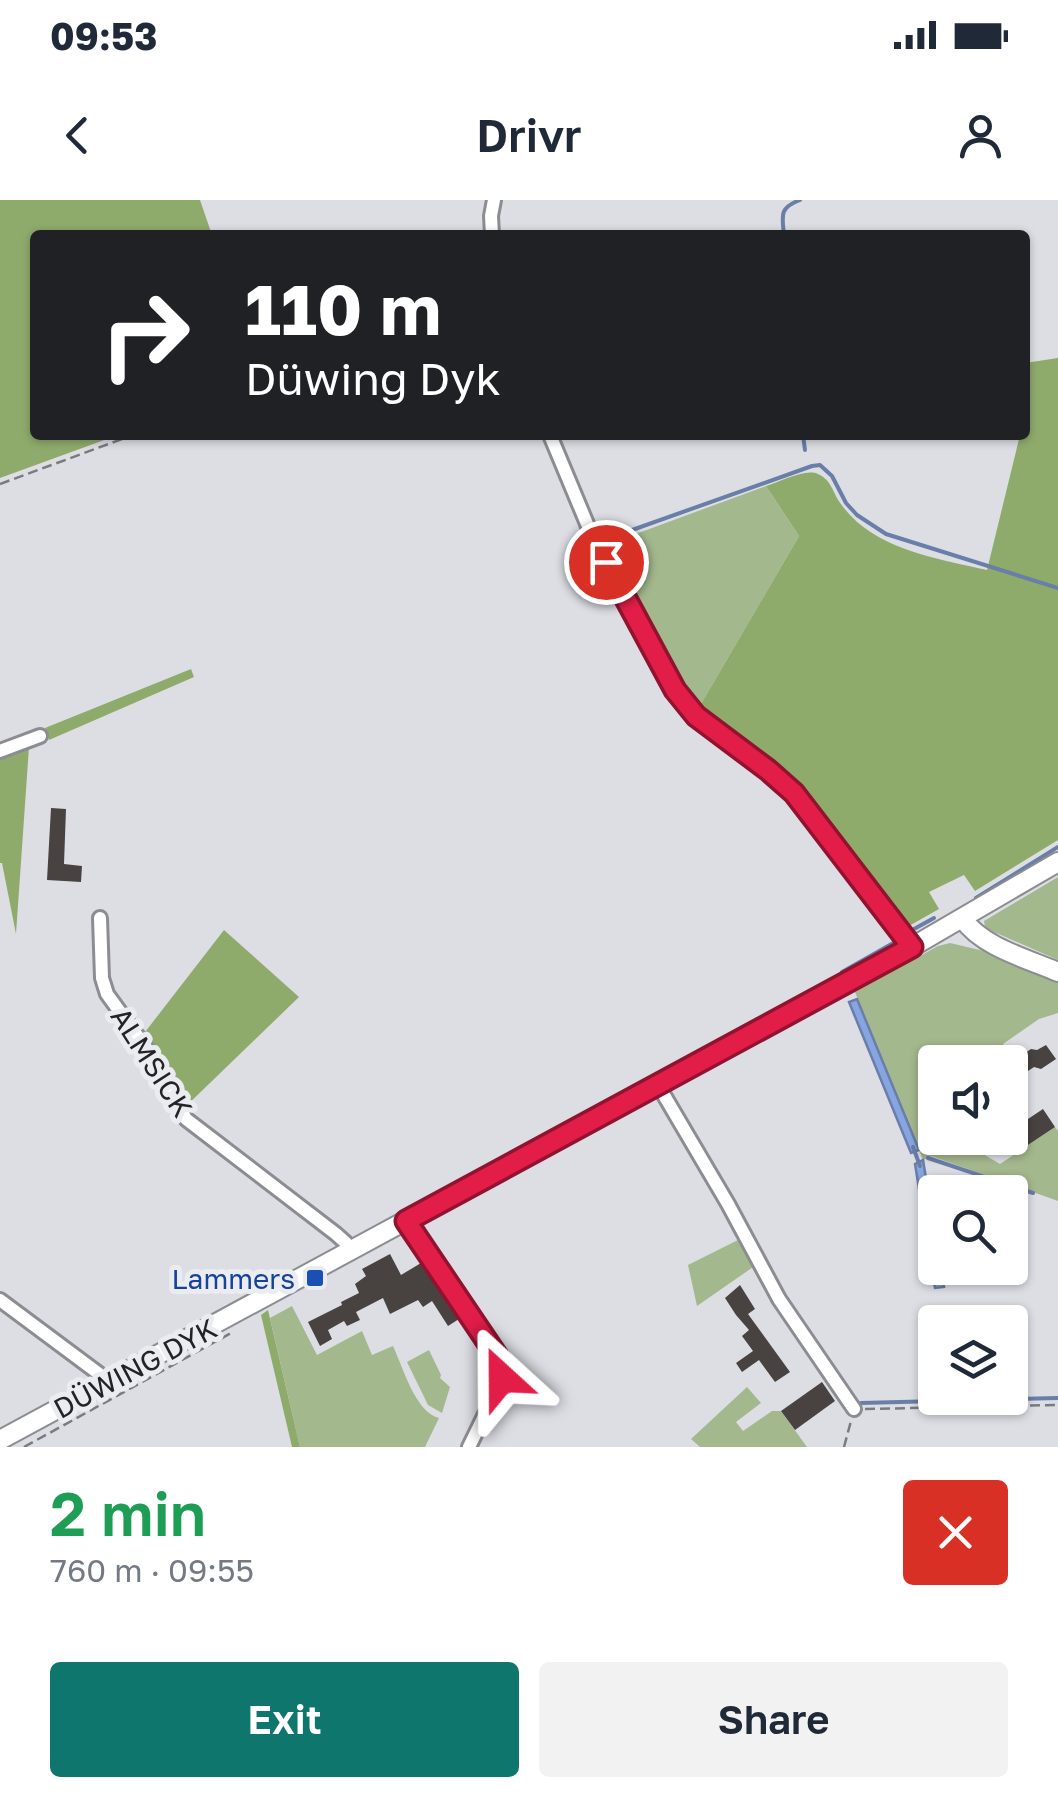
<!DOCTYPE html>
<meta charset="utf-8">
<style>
:root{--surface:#fff;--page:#f2f2f3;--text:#1f2937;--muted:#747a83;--accent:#0f766e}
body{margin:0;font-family:"Golos Text",sans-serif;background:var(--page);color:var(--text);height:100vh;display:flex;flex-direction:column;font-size:38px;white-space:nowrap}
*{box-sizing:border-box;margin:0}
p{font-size:32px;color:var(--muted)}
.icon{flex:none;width:55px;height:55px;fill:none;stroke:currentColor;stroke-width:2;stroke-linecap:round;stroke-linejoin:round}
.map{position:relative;height:1247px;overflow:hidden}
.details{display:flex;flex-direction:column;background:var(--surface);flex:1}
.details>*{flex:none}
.banner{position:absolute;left:30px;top:30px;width:1000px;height:210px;border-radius:10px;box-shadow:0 2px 8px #0004;background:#202124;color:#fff;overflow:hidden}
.controls{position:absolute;left:918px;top:845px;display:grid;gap:20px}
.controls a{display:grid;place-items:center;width:110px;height:110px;border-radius:10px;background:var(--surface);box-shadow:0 2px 8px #0004;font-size:50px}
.pin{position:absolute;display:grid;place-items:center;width:85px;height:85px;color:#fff;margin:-42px;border:5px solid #fff;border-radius:50%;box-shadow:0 2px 10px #0007}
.me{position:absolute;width:110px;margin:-55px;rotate:336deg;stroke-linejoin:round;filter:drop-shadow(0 0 8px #0008)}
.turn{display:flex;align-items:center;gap:35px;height:210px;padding:0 50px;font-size:45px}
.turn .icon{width:130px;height:130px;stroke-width:2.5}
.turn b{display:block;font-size:70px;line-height:85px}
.round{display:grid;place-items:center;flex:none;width:105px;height:105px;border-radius:10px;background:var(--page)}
.summary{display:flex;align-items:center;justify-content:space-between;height:170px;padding:0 50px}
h1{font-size:60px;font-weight:600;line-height:75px;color:#1e9e55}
.cta{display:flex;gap:20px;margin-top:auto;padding:20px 50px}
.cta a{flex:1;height:115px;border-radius:10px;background:var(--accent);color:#fff;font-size:40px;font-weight:600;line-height:115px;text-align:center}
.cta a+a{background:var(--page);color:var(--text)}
.status{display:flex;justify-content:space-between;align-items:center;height:70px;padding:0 50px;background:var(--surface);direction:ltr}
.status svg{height:28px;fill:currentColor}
header{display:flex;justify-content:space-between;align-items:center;height:130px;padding:0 50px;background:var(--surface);font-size:45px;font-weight:600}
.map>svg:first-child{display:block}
</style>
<div class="status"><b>09:53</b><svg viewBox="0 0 49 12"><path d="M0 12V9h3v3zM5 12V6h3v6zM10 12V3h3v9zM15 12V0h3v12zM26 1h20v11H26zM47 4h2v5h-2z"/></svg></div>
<header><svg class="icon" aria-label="back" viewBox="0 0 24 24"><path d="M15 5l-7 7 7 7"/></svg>Drivr<svg class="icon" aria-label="person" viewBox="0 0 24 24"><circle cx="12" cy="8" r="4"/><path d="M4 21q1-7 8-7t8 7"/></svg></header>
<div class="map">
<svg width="1058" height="1247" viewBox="0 0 1058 1247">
<rect width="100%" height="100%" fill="#dddee4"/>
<g fill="#a4b88e">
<polygon points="766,286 799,336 698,509 674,479 603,346"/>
<polygon points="1058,677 1058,760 985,728 984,721"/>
<polygon points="950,743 984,751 1058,782 1058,813 1039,819 1003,844 1013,861 1010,863 997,862 993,857 985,862 935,862 935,938 956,938 1000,964 1055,927 1058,931 1058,1001 931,956 923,960 855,792 938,746"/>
<polygon points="742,1038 756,1065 697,1106 688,1065"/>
<path d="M292,1106L317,1155L362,1131L372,1155L393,1146C403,1167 415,1212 439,1218L425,1247H300L270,1118Z"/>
<polygon points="429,1150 441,1175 440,1178 450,1187 442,1213 428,1205 407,1162"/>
<polygon points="747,1187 761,1203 736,1222 743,1231 772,1211 781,1211 807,1247 700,1247 691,1239"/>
</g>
<g fill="#8fab6c">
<polygon points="0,0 200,0 212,35 35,35 35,235 118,235 0,278"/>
<path d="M1058,158V640L975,691L964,675L929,692L939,709L909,726C873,679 839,627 796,586C766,557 732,533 698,509L799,336L766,286C780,282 805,268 818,274C832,280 833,294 841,304C845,310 852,317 857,322C892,352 943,360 987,370L1020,235H1025V163Z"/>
<polygon points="191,469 194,477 49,540 45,528"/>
<polygon points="29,547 16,734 2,663 0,663 0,558"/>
<polygon points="224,730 299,797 182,910 142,836"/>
<polygon points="268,1110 300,1247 292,1247 261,1115"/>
</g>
<g fill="#87a5e0" stroke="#697ea8" stroke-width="2.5">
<polygon points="857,799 919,950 911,953 849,802"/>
<polygon points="923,960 935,1032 935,1068 941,1068 944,1087 935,1088 915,964"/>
</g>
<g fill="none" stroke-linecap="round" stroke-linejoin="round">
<g stroke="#697ea8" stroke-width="4">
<polyline points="485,35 485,15"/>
<path d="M784,35C782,15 779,8 800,0"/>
<polyline points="803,235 805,250"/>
<polyline points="562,280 583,331"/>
<polyline points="604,340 812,266 820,265 832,276 846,303 857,315 886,334 1058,388"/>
<polyline points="595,355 672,501"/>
<polyline points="683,515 747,564"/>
<polyline points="782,591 805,618"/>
<polyline points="976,698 1058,647"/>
<polyline points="914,729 934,718"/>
<polyline points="842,772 895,742 896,735"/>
<polyline points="913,947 920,966"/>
<polyline points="928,958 1033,993"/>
<polyline points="861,1203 1058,1198"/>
</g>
</g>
<g fill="#484241">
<polygon points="51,608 66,609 64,664 82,666 81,682 47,680"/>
<polygon points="1046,845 1056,859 1041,869 1034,867 1025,873 1016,859 1031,849 1037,850"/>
<polygon points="1043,909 1055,927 1022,949 1010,931"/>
<polygon points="390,1054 401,1075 421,1063 459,1119 448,1126 432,1101 423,1107 418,1100 390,1114 383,1098 356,1112 360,1120 347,1126 344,1121 328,1130 332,1139 320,1146 308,1122 342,1105 341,1102 359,1093 355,1084 366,1076 362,1069"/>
<polygon points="740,1085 755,1109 748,1114 790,1172 775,1182 759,1160 742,1172 736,1163 753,1151 742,1136 749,1130 736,1115 725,1098"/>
<polygon points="822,1182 835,1201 795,1230 781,1211"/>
</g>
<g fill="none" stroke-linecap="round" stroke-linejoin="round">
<g stroke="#8c8d92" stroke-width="18">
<g id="street">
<polyline points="492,35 491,16 494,0"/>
<polyline points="550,235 590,331 675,490 695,516 794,593 912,747"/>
<polyline points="0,551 40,536"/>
<polyline points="100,718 102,778 107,794 152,856 186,919 336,1034 346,1043 349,1052"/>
<polyline points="658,885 728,1004 779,1099 854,1209"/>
<polyline points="405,1021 503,1167 492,1200 469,1247"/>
<polyline points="0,1100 98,1173 105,1184"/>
</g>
</g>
<g stroke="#8c8d92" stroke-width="22">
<g id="secondary">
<path d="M963,719C982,747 1028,759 1058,772"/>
<polyline points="0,1240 912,747 1058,662"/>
</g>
</g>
<g stroke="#7a7b7f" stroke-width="2.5" stroke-dasharray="10 5" stroke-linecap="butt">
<polyline points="0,284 133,235"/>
<polyline points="865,1209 1058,1205"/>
<polyline points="24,1247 233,1132"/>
<polyline points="844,1247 851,1221"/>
</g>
<use href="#street" stroke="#fff" stroke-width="12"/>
<use href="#secondary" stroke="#fff" stroke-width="18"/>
</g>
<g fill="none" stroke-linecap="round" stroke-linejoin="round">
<g stroke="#92132f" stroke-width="25">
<polyline id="route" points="502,1178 504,1167 501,1162 406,1021 912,747 794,593 768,570 696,516 675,490 606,362"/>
</g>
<use href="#route" stroke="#e11d48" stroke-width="18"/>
</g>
<rect fill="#1a4fb4" stroke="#eaecf2" stroke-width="4" x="305" y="1068" width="20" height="20" rx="5"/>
<g text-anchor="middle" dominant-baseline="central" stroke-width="10" stroke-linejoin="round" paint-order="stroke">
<g font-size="28" fill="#232325" stroke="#eaecf2">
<text transform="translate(152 862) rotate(57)">ALMSICK</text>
<text transform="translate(135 1168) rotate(-28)">DÜWING DYK</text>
</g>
<g font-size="28" fill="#164399" stroke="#eaecf2" text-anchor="end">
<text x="295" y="1078">Lammers</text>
</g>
</g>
</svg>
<div class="controls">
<a><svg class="icon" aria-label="sound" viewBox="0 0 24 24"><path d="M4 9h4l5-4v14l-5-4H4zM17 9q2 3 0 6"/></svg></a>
<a><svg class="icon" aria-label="search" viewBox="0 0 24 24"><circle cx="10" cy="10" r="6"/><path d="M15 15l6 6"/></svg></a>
<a><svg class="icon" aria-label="layers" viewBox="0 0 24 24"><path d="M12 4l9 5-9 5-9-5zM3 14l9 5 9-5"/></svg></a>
</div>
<div class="pin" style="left:606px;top:362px;background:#d93025"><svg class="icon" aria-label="arrive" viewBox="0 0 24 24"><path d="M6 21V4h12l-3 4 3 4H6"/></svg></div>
<svg class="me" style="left:502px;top:1178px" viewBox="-20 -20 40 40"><path d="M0-17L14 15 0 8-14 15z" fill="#e11d48" stroke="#fff" stroke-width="4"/></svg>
<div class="banner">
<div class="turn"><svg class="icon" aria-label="right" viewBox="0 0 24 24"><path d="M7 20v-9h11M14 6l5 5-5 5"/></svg><div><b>110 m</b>Düwing Dyk</div></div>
</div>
</div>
<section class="details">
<div class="summary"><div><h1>2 min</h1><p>760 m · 09:55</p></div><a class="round" style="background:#d93025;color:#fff"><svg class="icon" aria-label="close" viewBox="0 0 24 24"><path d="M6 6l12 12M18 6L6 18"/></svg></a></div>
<div class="cta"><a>Exit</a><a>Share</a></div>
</section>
